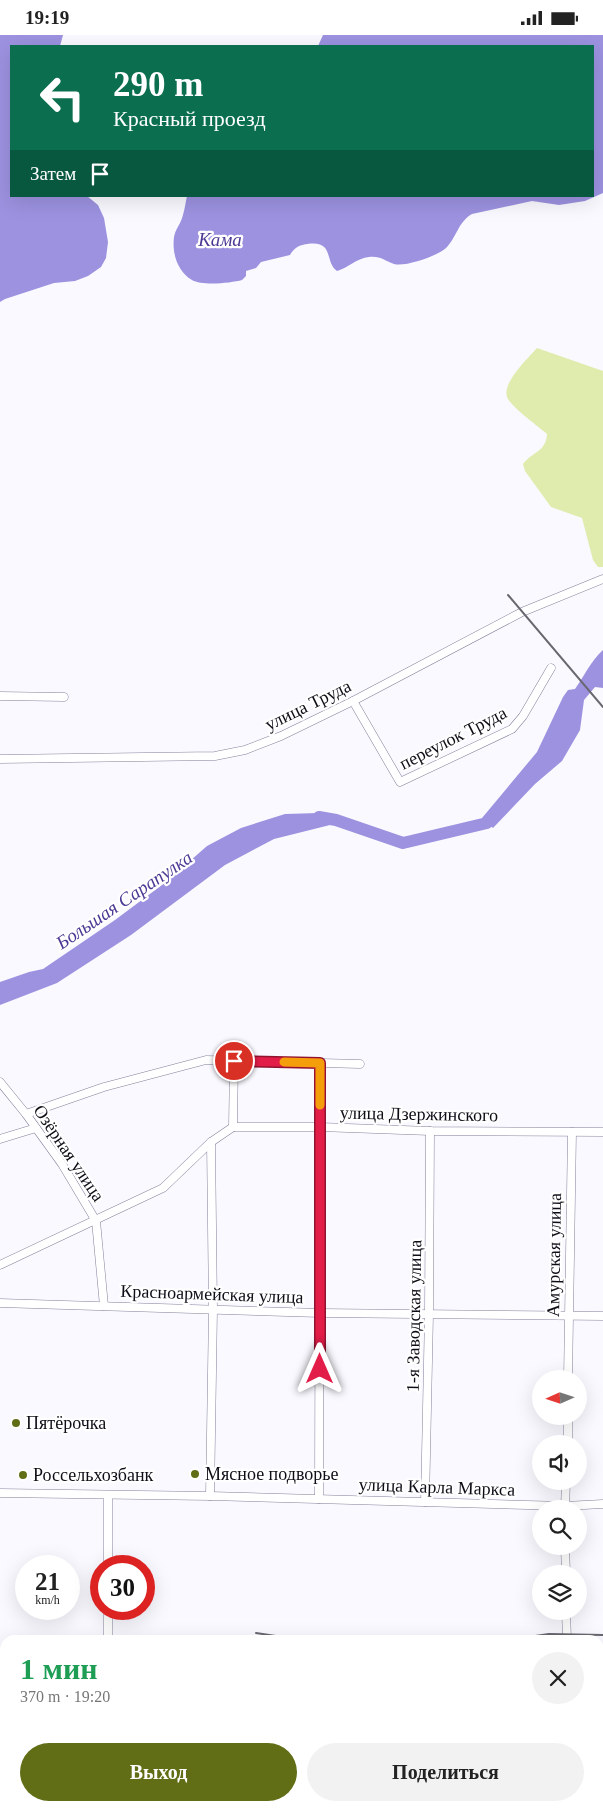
<!DOCTYPE html>
<html lang="ru">
<meta charset="utf-8">
<style>
:root{--surface:#fff;--page:#f2f2f2;--text:#222;--muted:#767676;--accent:#626e16}
body{margin:0;font-family:"Times New Roman",serif;background:var(--page);color:var(--text);height:100vh;display:flex;flex-direction:column;font-size:19px;white-space:nowrap}
*{box-sizing:border-box;margin:0}
p{font-size:16px;color:var(--muted)}
.icon{flex:none;width:28px;height:28px;fill:none;stroke:currentColor;stroke-width:2;stroke-linecap:round;stroke-linejoin:round}
.map{position:relative;flex:1;overflow:hidden}
.details{position:absolute;left:0px;top:1600px;width:604px;height:176px;display:flex;flex-direction:column;background:var(--surface);border-radius:15px 15px 0 0;box-shadow:0 5px 20px #0002}
.details>*{flex:none}
.guide{position:absolute;left:10px;top:10px;width:584px;height:152px;border-radius:0px;box-shadow:0 5px 20px #0002;background:#0b6e4f;color:#fff;overflow:hidden}
.needle{width:32px;rotate:267deg}
.tools{position:absolute;left:532px;top:1335px;display:grid;gap:10px}
.tools a{display:grid;place-items:center;width:55px;height:55px;border-radius:50%;background:var(--surface);box-shadow:0 5px 20px #0002;font-size:25px}
.speed{position:absolute;left:15px;top:1520px;display:flex;gap:10px;font-size:25px;font-weight:700;text-align:center}
.speed>*{display:grid;place-content:center;width:65px;height:65px;border-radius:50%;background:var(--surface);box-shadow:0 5px 20px #0002;line-height:1}
.speed small{font-size:12px;font-weight:400}
.speed .limit{border:8px solid #d22;background:#fff;color:#111}
.pin{position:absolute;display:grid;place-items:center;width:42px;height:42px;color:#fff;margin:-21px;border:2px solid #fff;border-radius:50%;box-shadow:0 1px 5px #0007}
.me{position:absolute;width:55px;margin:-28px;rotate:0deg;stroke-linejoin:round;filter:drop-shadow(0 0 4px #0008)}
.turn{display:flex;align-items:center;gap:18px;height:105px;padding:0 20px;font-size:22px}
.turn .icon{width:65px;height:65px;stroke-width:2.5}
.turn b{display:block;font-size:35px;line-height:42px}
.then{display:flex;align-items:center;height:48px;padding:0 20px;background:#0003;gap:10px;font-size:19px}
.round{display:grid;place-items:center;flex:none;width:52px;height:52px;border-radius:26px;background:var(--page)}
.summary{display:flex;align-items:center;justify-content:space-between;height:85px;padding:0 20px}
h1{font-size:30px;font-weight:600;line-height:38px;color:#1e9e55}
.cta{display:flex;gap:10px;margin-top:auto;padding:10px 20px}
.cta a{flex:1;height:58px;border-radius:30px;background:var(--accent);color:#fff;font-size:20px;font-weight:600;line-height:58px;text-align:center}
.cta a+a{background:var(--page);color:var(--text)}
.status{display:flex;justify-content:space-between;align-items:center;height:35px;padding:0 25px;background:var(--surface);direction:ltr}
.status svg{height:14px;fill:currentColor}
.map>svg:first-child{display:block}
</style>
<div class="status"><b>19:19</b><svg viewBox="0 0 49 12"><path d="M0 12V9h3v3zM5 12V6h3v6zM10 12V3h3v9zM15 12V0h3v12zM26 1h20v11H26zM47 4h2v5h-2z"/></svg></div>
<div class="map">
<svg width="603" height="1776" viewBox="0 0 603 1776">
<rect width="100%" height="100%" fill="#f9f9ff"/>
<path fill="#dfecad" d="M537,313L603,336V532H598L593,525L582,483L551,472L525,436L523,429C533,416 546,417 547,399C539,392 510,371 507,362C502,348 528,323 537,313Z"/>
<g fill="#9c92e0">
<polygon points="0,0 63,0 60,11 11,11 11,161 87,161 98,170 104,183 108,207 106,223 101,232 88,241 75,246 54,248 5,264 0,267"/>
<path d="M323,0H603V158L585,166L559,170L532,166L472,179C458,187 457,202 446,213C437,221 406,232 394,229C384,226 382,221 369,222C357,223 348,233 337,236C324,227 335,205 307,209C299,210 294,213 290,220L261,227L256,233L246,236V241L242,245C231,248 202,251 192,245C177,236 172,218 174,202C175,196 178,192 180,188C184,180 185,170 187,161H592V11H318Z"/>
<path d="M603,615V653L595,652L584,665L580,695L562,726L535,749L493,793L482,783L537,717L563,662L568,655L575,654C585,640 590,627 603,615Z"/>
<polygon points="319,778 336,783 334,789 274,804 225,830 131,900 57,948 0,970 0,947 29,937 43,934 115,885 166,847 207,811 241,793 285,779"/>
</g>
<g fill="none" stroke-linecap="round" stroke-linejoin="round">
<polyline stroke="#9c92e0" stroke-width="12" points="319,782 336,785 403,808 487,788 497,776"/>
<g stroke="#84829c" stroke-width="9">
<g id="minor">
<polyline points="0,661 64,662"/>
<polyline points="353,666 400,747 512,694 523,681 551,633"/>
<polyline points="0,724 215,721 245,715 281,701 353,666 522,577 603,544"/>
<polyline points="0,1047 26,1079 62,1129 96,1186 104,1271"/>
<polyline points="26,1079 104,1052 206,1025 360,1029"/>
<polyline points="233,1092 320,1092 430,1096 603,1097"/>
<polyline points="233,1092 234,1026"/>
<polyline points="0,1104 36,1093"/>
<polyline points="0,1230 163,1153 211,1107 233,1092"/>
<polyline points="0,1268 320,1278 603,1281"/>
<polyline points="568,1344 572,1097"/>
<polyline points="568,1409 568,1381"/>
<polyline points="0,1458 210,1461 565,1471 603,1469"/>
<polyline points="108,1461 108,1531"/>
<polyline points="210,1461 213,1275 211,1107"/>
<polyline points="319,1464 320,1028"/>
<polyline points="425,1467 429,1279 430,1096"/>
<polyline points="565,1474 566,1446"/>
<polyline points="565,1511 566,1539"/>
<polyline points="108,1574 108,1605"/>
<polyline points="566,1576 567,1605"/>
<polyline points="299,1771 299,1776"/>
<polyline points="566,1771 566,1776"/>
</g>
</g>
<g stroke="#84829c" stroke-width="12">
<g id="secondary">
<polyline points="0,1719 5,1719"/>
<polyline points="599,1720 603,1720"/>
<polyline points="0,1740 5,1740"/>
<polyline points="79,1771 83,1776"/>
<polyline points="99,1776 99,1771"/>
</g>
</g>
<use href="#minor" stroke="#fff" stroke-width="8"/>
<use href="#secondary" stroke="#fff" stroke-width="11"/>
<g stroke="#696870" stroke-width="2">
<polyline points="508,560 603,672"/>
<polyline points="256,1598 302,1605"/>
<polyline points="484,1605 516,1601"/>
<polyline points="508,1605 549,1599 603,1600"/>
</g>
</g>
<g fill="none" stroke-linecap="round" stroke-linejoin="round">
<g stroke="#92132f" stroke-width="12">
<polyline id="route" points="234,1026 320,1028 320,1334"/>
</g>
<use href="#route" stroke="#e11d48" stroke-width="9"/>
<polyline stroke="#f59e0b" stroke-width="9" points="284,1027 320,1028 320,1070"/>
</g>
<g fill="#626e16" stroke="#fff" stroke-width="2">
<circle cx="16" cy="1388" r="5"/>
<circle cx="195" cy="1439" r="5"/>
<circle cx="23" cy="1440" r="5"/>
</g>
<g text-anchor="middle" dominant-baseline="central" stroke-width="4.5" stroke-linejoin="round" paint-order="stroke">
<g font-size="18" fill="#0f0e17" stroke="#fff">
<text transform="translate(308 670) rotate(-26)">улица Труда</text>
<text transform="translate(453 703) rotate(-27)">переулок Труда</text>
<text transform="translate(419 1079) rotate(1)">улица Дзержинского</text>
<text transform="translate(69 1118) rotate(56)">Озёрная улица</text>
<text transform="translate(554 1220) rotate(-89)">Амурская улица</text>
<text transform="translate(212 1259) rotate(2)">Красноармейская улица</text>
<text transform="translate(414 1281) rotate(-89)">1-я Заводская улица</text>
<text transform="translate(437 1452) rotate(2)">улица Карла Маркса</text>
</g>
<g font-size="18" fill="#0f0e17" stroke="#fff" text-anchor="start">
<text x="26" y="1388">Пятёрочка</text>
<text x="205" y="1439">Мясное подворье</text>
<text x="33" y="1440">Россельхозбанк</text>
</g>
<g font-size="19" font-style="italic" fill="#4d3994" stroke="#fff">
<text x="220" y="204">Кама</text>
<text transform="translate(124 865) rotate(-34)">Большая Сарапулка</text>
</g>
</g>
</svg>
<div class="tools">
<a><svg class="needle" viewBox="-14 -14 28 28"><path d="M0-13l5 13h-10z" fill="#e53935"/><path d="M0 13l5-13h-10z" fill="#767676"/></svg></a>
<a><svg class="icon" aria-label="sound" viewBox="0 0 24 24"><path d="M4 9h4l5-4v14l-5-4H4zM17 9q2 3 0 6"/></svg></a>
<a><svg class="icon" aria-label="search" viewBox="0 0 24 24"><circle cx="10" cy="10" r="6"/><path d="M15 15l6 6"/></svg></a>
<a><svg class="icon" aria-label="layers" viewBox="0 0 24 24"><path d="M12 4l9 5-9 5-9-5zM3 14l9 5 9-5"/></svg></a>
</div>
<div class="speed"><div>21<small>km/h</small></div><div class="limit">30</div></div>
<div class="pin" style="left:234px;top:1026px;background:#d93025"><svg class="icon" aria-label="arrive" viewBox="0 0 24 24"><path d="M6 21V4h12l-3 4 3 4H6"/></svg></div>
<svg class="me" style="left:320px;top:1334px" viewBox="-20 -20 40 40"><path d="M0-17L14 15 0 8-14 15z" fill="#e11d48" stroke="#fff" stroke-width="4"/></svg>
<div class="guide">
<div class="turn"><svg class="icon" aria-label="left" viewBox="0 0 24 24"><path d="M17 20v-9H6M10 6l-5 5 5 5"/></svg><div><b>290 m</b>Красный проезд</div></div>
<div class="then">Затем<svg class="icon" aria-label="arrive" viewBox="0 0 24 24"><path d="M6 21V4h12l-3 4 3 4H6"/></svg></div>
</div>
<section class="details">
<div class="summary"><div><h1>1 мин</h1><p>370 m · 19:20</p></div><a class="round"><svg class="icon" aria-label="close" viewBox="0 0 24 24"><path d="M6 6l12 12M18 6L6 18"/></svg></a></div>
<div class="cta"><a>Выход</a><a>Поделиться</a></div>
</section>
</div>
